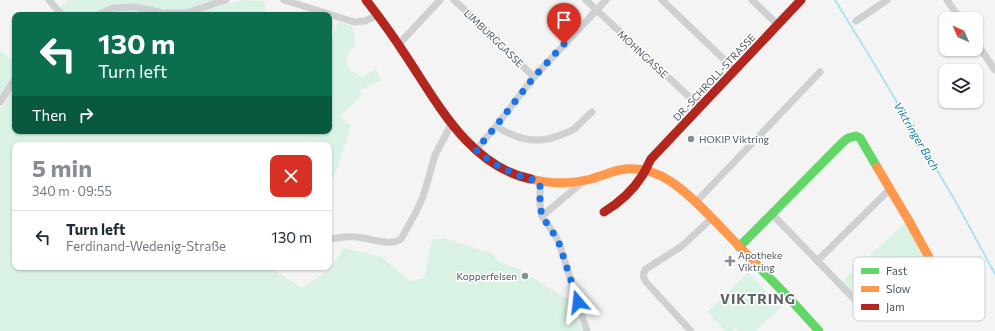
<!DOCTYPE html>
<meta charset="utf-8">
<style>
:root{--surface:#fff;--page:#f6f6f7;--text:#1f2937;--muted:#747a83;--line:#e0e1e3;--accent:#868d94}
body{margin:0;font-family:Commissioner,sans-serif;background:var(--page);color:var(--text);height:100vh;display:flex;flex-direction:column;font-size:15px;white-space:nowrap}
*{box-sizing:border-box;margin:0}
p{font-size:13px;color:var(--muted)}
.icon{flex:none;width:22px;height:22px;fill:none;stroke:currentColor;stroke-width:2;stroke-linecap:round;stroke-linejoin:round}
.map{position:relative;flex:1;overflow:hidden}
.details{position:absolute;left:12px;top:142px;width:320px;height:128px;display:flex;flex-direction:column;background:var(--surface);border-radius:8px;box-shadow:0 1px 3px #0004}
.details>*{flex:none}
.hud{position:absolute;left:12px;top:12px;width:320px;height:122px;border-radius:8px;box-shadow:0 1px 3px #0004;background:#0b6e4f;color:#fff;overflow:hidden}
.needle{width:26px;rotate:315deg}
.tools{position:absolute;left:939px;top:12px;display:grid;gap:8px}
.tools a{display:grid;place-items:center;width:44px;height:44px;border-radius:8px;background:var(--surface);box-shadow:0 1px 3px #0004;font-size:20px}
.pin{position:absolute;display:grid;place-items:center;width:34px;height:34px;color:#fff;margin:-41px -17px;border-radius:50% 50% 50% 0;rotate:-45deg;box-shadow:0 0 4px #0007}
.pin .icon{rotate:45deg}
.me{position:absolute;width:44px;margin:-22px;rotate:343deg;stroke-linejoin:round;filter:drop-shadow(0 0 3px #0008)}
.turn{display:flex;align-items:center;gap:14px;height:84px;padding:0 20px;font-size:18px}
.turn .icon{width:52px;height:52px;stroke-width:2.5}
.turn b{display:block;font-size:28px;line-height:34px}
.then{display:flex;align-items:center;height:38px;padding:0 20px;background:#0003;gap:8px;font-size:15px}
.round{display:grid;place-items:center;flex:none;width:42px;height:42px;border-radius:8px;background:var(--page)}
.headline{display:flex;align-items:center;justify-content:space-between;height:68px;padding:0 20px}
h1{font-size:24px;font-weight:700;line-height:30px;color:var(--accent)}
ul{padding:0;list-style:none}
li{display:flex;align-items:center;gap:12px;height:52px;padding:0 20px;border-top:1px solid var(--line)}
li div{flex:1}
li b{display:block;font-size:15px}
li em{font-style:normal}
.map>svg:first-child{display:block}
</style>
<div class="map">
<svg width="995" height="331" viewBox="0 0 995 331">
<rect width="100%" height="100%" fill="#f4f4f4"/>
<g fill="#d9f2e3">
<polygon points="69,0 219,0 200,7 179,11 115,6 89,15 66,15 60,7"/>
<polygon points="241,0 264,1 266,15 190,15"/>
<polygon points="131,11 161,15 106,15 115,12"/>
<polygon points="339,22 352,26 356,45 349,51 346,64 352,71 362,77 376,69 381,81 360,90 361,97 341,115 344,122 351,126 334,177 329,179 329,145 15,145 15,267 270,267 302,288 329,270 344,248 382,257 409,281 424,278 432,240 444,238 491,253 501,263 517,268 573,303 582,331 0,331 0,109 15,86 15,131 329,131 329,43"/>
<polygon points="1,51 15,63 15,75 0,96 0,53"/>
<polygon points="905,223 933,274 909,298 878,304 866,301 862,305 842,281"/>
<polygon points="748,273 781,307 755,331 738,331 735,328 732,331 725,331 707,312"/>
</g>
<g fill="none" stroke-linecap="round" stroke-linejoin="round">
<polyline stroke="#aee2f0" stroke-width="2" points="835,0 875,65 957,204 995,274"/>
<g stroke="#ced0d2" stroke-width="7">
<polyline points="49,0 62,15"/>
<polyline points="284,0 354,22 365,21 378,15"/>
<polyline points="454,0 482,26 534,77"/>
<polyline points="586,0 700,107"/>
<polyline points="662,0 735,70"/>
<polyline points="752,0 778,25"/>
<polyline points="947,0 960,19"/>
<polyline points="98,15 113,8 135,7 163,13 186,13 226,0"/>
<polyline points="856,21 887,0"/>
<polyline points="976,42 995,70"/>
<polyline points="398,45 440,0"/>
<polyline points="0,102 15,79"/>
<path d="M496,126C517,140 540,145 563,134C567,133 571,131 574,129C580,124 586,117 592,112"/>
<polyline points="476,150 496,126 534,77 606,0"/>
<polyline points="585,180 542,216 556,237 559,243 587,331"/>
<polyline points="540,182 540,205 542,216"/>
<polyline points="696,202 820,72"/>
<polyline points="772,214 862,307"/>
<path d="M329,239C338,238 348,236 357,237C369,238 392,247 401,239L415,214L423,197L435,155L452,123"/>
<polyline points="817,261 890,189"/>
<path d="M691,331L646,282C643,277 642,274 646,269L682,246L712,218"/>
</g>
<g stroke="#63d668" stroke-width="9">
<polyline points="739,247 843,142 848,138 856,136 860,138 877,167"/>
<polyline points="757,265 790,299 819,331"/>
</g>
<g stroke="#ff974d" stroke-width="9">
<polyline points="877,167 909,221 936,270 936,274"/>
<path d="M531,179C550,184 571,184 591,179C601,176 610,172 620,170C661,162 691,197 717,223C730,237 744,251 757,265"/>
</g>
<g stroke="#b3261e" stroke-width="9">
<path d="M366,0C381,19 395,39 408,59C439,106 471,167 531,179"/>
<path d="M604,212C619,203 633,190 642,176C646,170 648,164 651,159L801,0"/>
</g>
</g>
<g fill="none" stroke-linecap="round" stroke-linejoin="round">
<path stroke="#1a73e8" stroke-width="7" stroke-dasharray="0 12.6" d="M564,44L534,77L496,126L476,150C498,168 512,174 540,182V205L542,216L556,237L559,243L578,302"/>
</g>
<g fill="#868d94" stroke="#fff" stroke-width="1.5">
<circle cx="691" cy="139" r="4"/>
<path d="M728 255h4v4h4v4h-4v4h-4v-4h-4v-4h4z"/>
<circle cx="525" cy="276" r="4"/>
</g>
<g text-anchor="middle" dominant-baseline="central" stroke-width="3" stroke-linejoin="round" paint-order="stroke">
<g font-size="10" fill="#4a5661" stroke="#fff">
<text transform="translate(494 38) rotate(44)">LIMBURGGASSE</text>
<text transform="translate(643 54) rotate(43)">MOHNGASSE</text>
<text transform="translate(714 77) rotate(-47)">DR.-SCHROLL-STRASSE</text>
</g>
<g font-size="10" fill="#4a5661" stroke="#fff" text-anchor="start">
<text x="699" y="139">HOKIP Viktring</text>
<text x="738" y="255">Apotheke<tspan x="738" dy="12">Viktring</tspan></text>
<text x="517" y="276" text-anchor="end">Kopperfelsen</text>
</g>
<g font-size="11" font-style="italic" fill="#0c7c9b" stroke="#fff">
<text transform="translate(917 136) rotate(59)">Viktringer Bach</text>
</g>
<g font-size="14" font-weight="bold" letter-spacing="1" fill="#5f6368" stroke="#fff">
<text x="758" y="298">VIKTRING</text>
</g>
</g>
<rect x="853" y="257" width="132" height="64" rx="6" fill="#fff" stroke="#c9ccd0" stroke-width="1"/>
<rect x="861" y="268" width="18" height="6" fill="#63d668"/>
<rect x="861" y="286" width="18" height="6" fill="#ff974d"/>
<rect x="861" y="304" width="18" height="6" fill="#b3261e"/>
<g font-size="11" fill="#4a5661">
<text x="886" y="275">Fast</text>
<text x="886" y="293">Slow</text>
<text x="886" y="311">Jam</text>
</g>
</svg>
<div class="tools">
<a><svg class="needle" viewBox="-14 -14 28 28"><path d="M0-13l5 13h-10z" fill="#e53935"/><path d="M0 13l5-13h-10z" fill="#747a83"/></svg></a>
<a><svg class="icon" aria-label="layers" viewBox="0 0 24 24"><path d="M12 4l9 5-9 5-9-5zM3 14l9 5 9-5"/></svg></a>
</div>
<div class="pin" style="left:564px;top:44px;background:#d93025"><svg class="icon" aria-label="arrive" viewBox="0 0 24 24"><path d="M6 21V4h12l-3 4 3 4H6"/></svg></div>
<svg class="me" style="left:578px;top:302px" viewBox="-20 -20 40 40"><path d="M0-17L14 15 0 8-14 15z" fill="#1a73e8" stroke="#fff" stroke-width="4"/></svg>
<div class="hud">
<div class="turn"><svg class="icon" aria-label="left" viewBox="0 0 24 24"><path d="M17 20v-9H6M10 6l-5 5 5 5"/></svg><div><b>130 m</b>Turn left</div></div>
<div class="then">Then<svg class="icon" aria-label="right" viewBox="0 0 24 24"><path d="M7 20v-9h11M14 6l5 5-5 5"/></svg></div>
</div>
<section class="details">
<div class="headline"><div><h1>5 min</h1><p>340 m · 09:55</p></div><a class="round" style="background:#d93025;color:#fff"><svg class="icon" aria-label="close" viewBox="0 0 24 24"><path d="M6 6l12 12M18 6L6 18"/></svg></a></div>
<ul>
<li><svg class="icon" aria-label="left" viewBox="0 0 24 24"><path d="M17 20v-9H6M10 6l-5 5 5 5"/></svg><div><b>Turn left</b><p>Ferdinand-Wedenig-Straße</p></div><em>130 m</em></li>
</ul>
</section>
</div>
